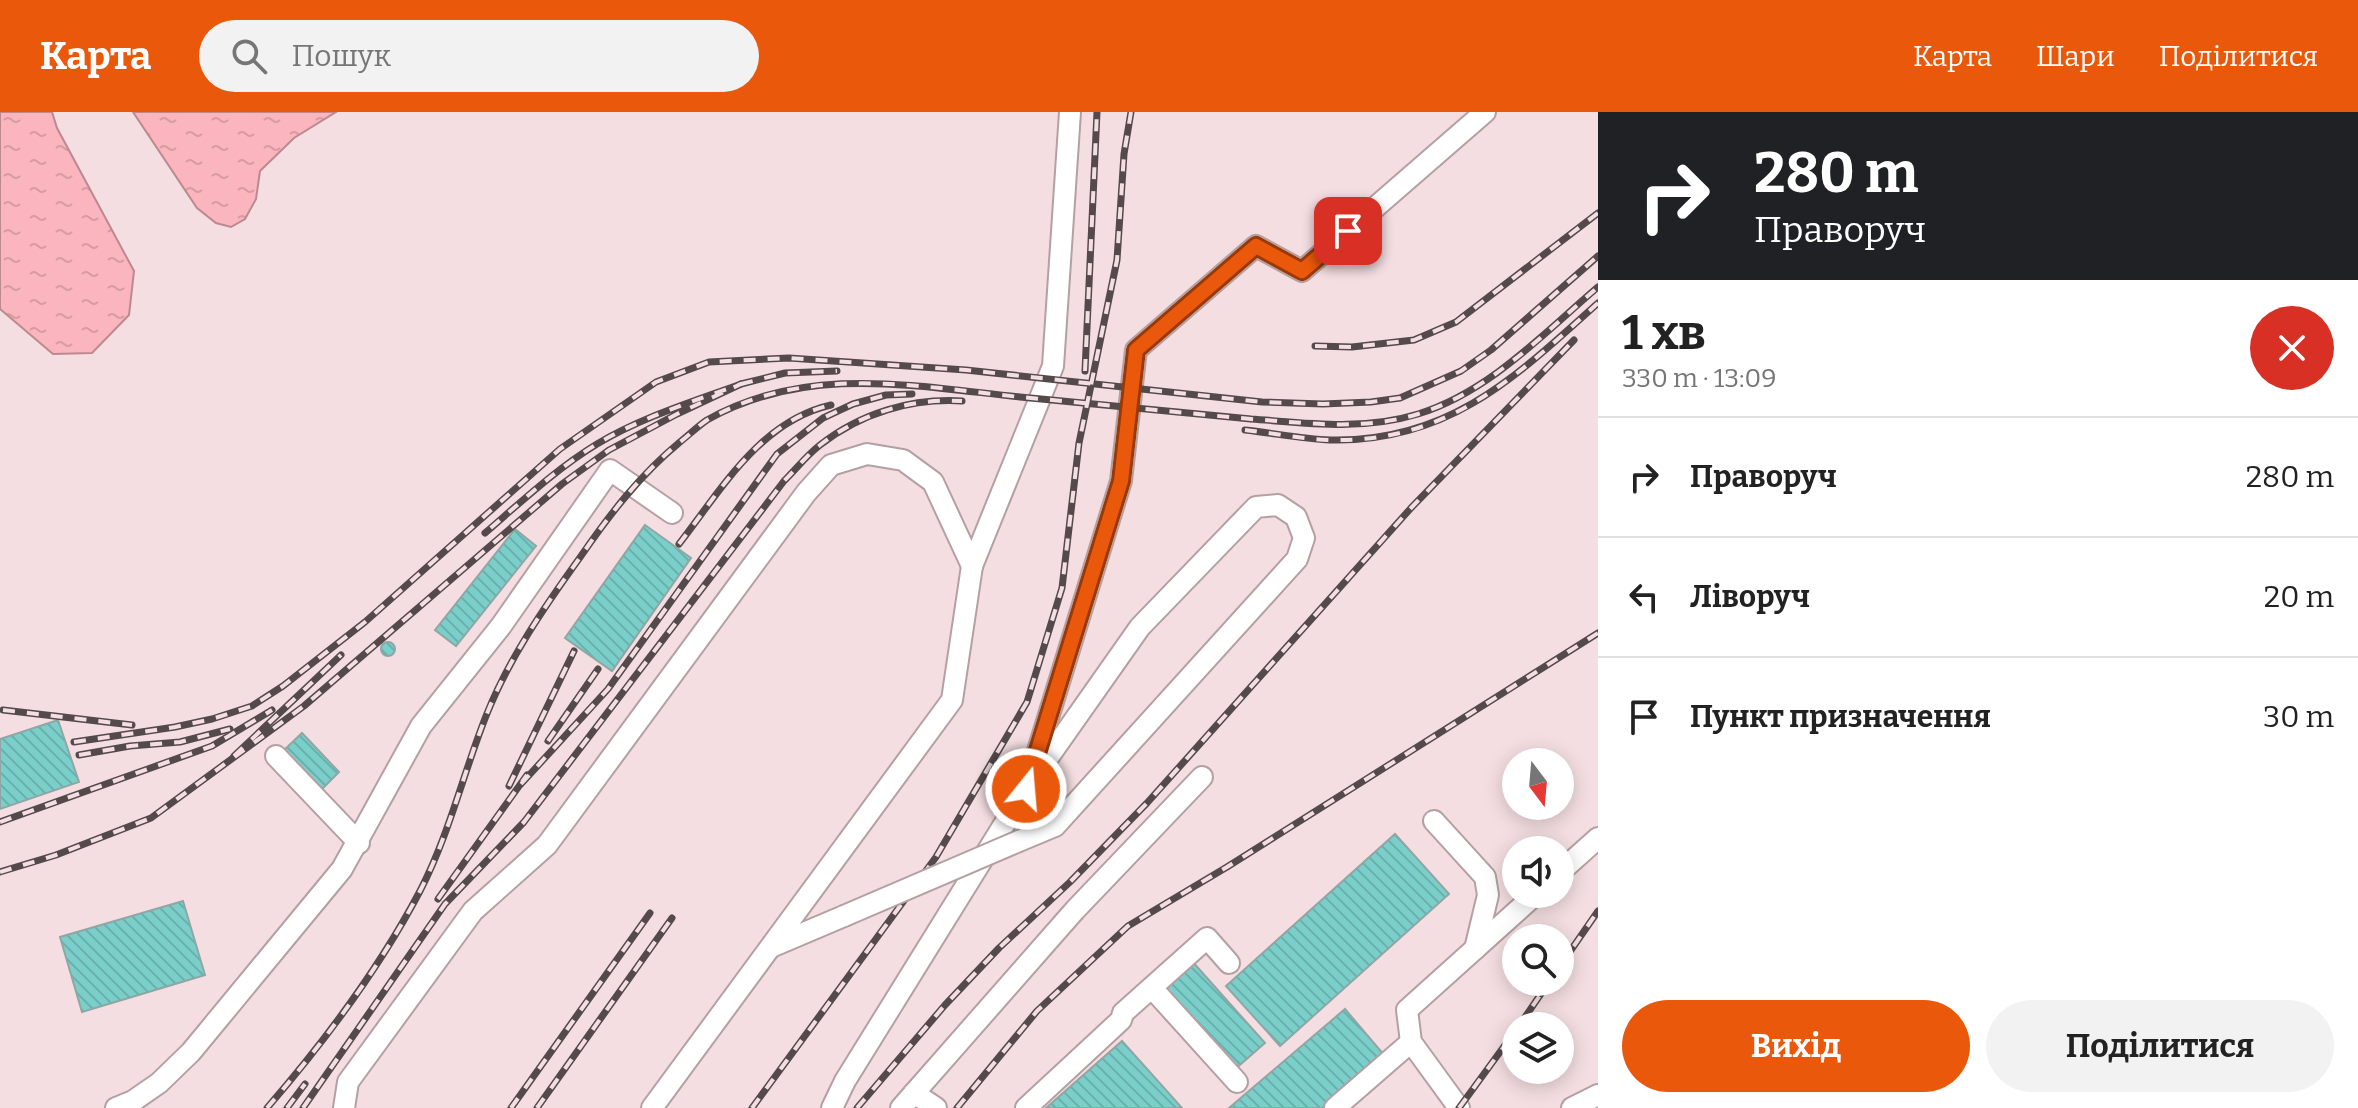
<!DOCTYPE html>
<html lang="uk">
<meta charset="utf-8">
<style>
:root{--surface:#fff;--page:#f2f2f2;--text:#222;--muted:#767676;--line:#e0e0e0;--accent:#ea580c}
body{margin:0;font-family:Bitter,serif;background:var(--page);color:var(--text);height:100vh;display:flex;flex-direction:column;font-size:30px;white-space:nowrap}
*{box-sizing:border-box;margin:0}
p{font-size:26px;color:var(--muted)}
.icon{flex:none;width:44px;height:44px;fill:none;stroke:currentColor;stroke-width:2;stroke-linecap:round;stroke-linejoin:round}
.map{position:relative;flex:1;overflow:hidden}
.details{display:flex;flex-direction:column;background:var(--surface);width:760px}
.details>*{flex:none}
.banner{background:#202124;color:#fff;overflow:hidden}
.needle{width:52px;rotate:164deg}
.fabs{position:absolute;left:1502px;top:636px;display:grid;gap:16px}
.fabs a{display:grid;place-items:center;width:72px;height:72px;border-radius:50%;background:var(--surface);box-shadow:0 4px 20px #0003;font-size:40px}
.pin{position:absolute;display:grid;place-items:center;width:68px;height:68px;color:#fff;margin:-34px;border-radius:16px;box-shadow:0 4px 12px #0006}
.me{position:absolute;width:88px;margin:-44px;rotate:17deg;stroke-linejoin:round;filter:drop-shadow(0 0 6px #0008)}
.turn{display:flex;align-items:center;gap:28px;height:168px;padding:0 24px;font-size:36px}
.turn .icon{width:104px;height:104px;stroke-width:2.5}
.turn b{display:block;font-size:56px;line-height:68px}
.round{display:grid;place-items:center;flex:none;width:84px;height:84px;border-radius:42px;background:var(--page)}
.head{display:flex;align-items:center;justify-content:space-between;height:136px;padding:0 24px}
h1{font-size:48px;font-weight:700;line-height:60px}
.action{display:flex;gap:16px;margin-top:auto;padding:16px 24px}
.action a{flex:1;height:92px;border-radius:48px;background:var(--accent);color:#fff;font-size:32px;font-weight:700;line-height:92px;text-align:center}
.action a+a{background:var(--page);color:var(--text)}
ul{padding:0;list-style:none}
li{display:flex;align-items:center;gap:24px;height:120px;padding:0 24px;border-top:2px solid var(--line)}
li div{flex:1}
li b{display:block;font-size:30px}
li em{font-style:normal}
header{display:flex;align-items:center;gap:48px;box-sizing:border-box;height:112px;padding:0 40px;background:var(--accent);color:#fff}
header strong{font-size:38px}
nav{display:flex;gap:44px;margin-inline-start:auto;font-size:28px}
.search{width:560px;height:72px;background:var(--page);display:flex;align-items:center;gap:20px;box-sizing:border-box;padding:0 28px;border-radius:44px;color:var(--muted);font-size:30px}
main{display:flex;flex:1;min-height:0}
.map>svg:first-child{display:block}
</style>
<header>
<strong>Карта</strong>
<div class="search"><svg class="icon" aria-label="search" viewBox="0 0 24 24"><circle cx="10" cy="10" r="6"/><path d="M15 15l6 6"/></svg>Пошук</div>
<nav><a>Карта</a><a>Шари</a><a>Поділитися</a></nav>
</header>
<main>
<div class="map">
<svg width="1598" height="996" viewBox="0 0 1598 996">
<defs>
<pattern id="water-ripples" width="26" height="14" patternUnits="userSpaceOnUse" patternTransform="scale(2)"><rect width="26" height="14" fill="#fbb5bf"/><path d="M2 4q2-2 4 0t4 0M15 11q2-2 4 0t4 0" fill="none" stroke="#d79ba4"/></pattern>
<pattern id="building-back-hatch" width="6" height="6" patternUnits="userSpaceOnUse" patternTransform="scale(2)"><rect width="6" height="6" fill="#7bcfca"/><path d="M-1 5l2 2M0 0l6 6M5-1l2 2" fill="none" stroke="#6ab1ad"/></pattern>
</defs>
<rect width="100%" height="100%" fill="#f4dee1"/>
<g fill="url(#water-ripples)" stroke="#bc8990" stroke-width="2">
<polygon points="0,0 52,0 57,16 134,159 129,203 92,241 53,242 0,197"/>
<polygon points="133,0 336,0 294,26 260,59 256,87 245,107 231,115 216,111 197,96"/>
</g>
<g fill="url(#building-back-hatch)" stroke="#90a6a4" stroke-width="2">
<polygon points="645,413 691,446 612,559 565,526"/>
<polygon points="515,417 536,434 456,534 435,518"/>
<circle cx="388" cy="537" r="7"/>
<polygon points="58,608 79,670 0,697 0,627"/>
<polygon points="302,621 339,660 320,679 282,640"/>
<polygon points="1395,722 1449,782 1280,934 1226,874"/>
<polygon points="183,789 205,863 82,900 60,825"/>
<polygon points="1191,848 1265,931 1234,958 1160,876"/>
<polygon points="1345,897 1384,943 1322,996 1229,996"/>
<polygon points="1122,929 1182,996 1046,996"/>
</g>
<g fill="none" stroke-linecap="round" stroke-linejoin="round">
<g stroke="#b4a0a2" stroke-width="24">
<g id="minor">
<polyline points="276,644 359,731"/>
<polyline points="1032,658 1121,369 1136,238 1256,134 1302,159 1485,0"/>
<polyline points="1434,709 1485,765 1488,783 1475,837"/>
<polyline points="1560,760 1598,726"/>
<polyline points="771,835 844,804"/>
<polyline points="1152,876 1237,970"/>
<polyline points="914,981 936,996"/>
<polyline points="116,996 133,989 159,971 191,940 342,757 421,614 501,514 610,358 672,401"/>
<polyline points="344,996 348,970 473,799 547,733 806,381 831,353 867,342 903,348 933,370 972,454"/>
<polyline points="652,996 952,588 972,454 1053,254 1070,0"/>
<polyline points="832,996 845,969 1026,677 1140,515 1256,395 1278,393 1296,405 1304,426 1297,447 1055,714 1019,729"/>
<polyline points="901,996 1075,798 1202,665"/>
<polyline points="1026,996 1121,908 1123,901 1207,826 1229,851"/>
<polyline points="1335,996 1411,930"/>
<polyline points="1459,996 1411,930 1407,898 1536,782"/>
<polyline points="1572,996 1598,983"/>
</g>
</g>
<use href="#minor" stroke="#fff" stroke-width="20"/>
<g stroke="#544a4c" stroke-width="7">
<g id="rail">
<polyline points="1315,234 1352,235 1414,228 1456,210 1598,101"/>
<polyline points="1085,259 1097,0"/>
<polyline points="741,272 785,261 837,259"/>
<path d="M1245,318C1273,321 1302,327 1330,328C1448,331 1516,265 1598,191"/>
<path d="M679,432C721,378 760,309 831,293"/>
<polyline points="3,598 132,613"/>
<polyline points="548,629 598,557"/>
<polyline points="74,630 175,615 212,607 252,594 283,574 365,510 560,337 656,270 709,250 789,246 966,258 1262,290 1323,292 1371,290 1400,286 1461,259 1491,238 1598,144"/>
<polyline points="79,643 130,634 180,630 230,617"/>
<polyline points="234,644 341,543"/>
<polyline points="521,672 608,577 777,342 823,306 853,292 886,283 912,282"/>
<polyline points="509,674 574,539"/>
<polyline points="0,710 212,634 272,598"/>
<path d="M0,760L56,743L151,706L304,594L562,372L609,338L677,302L741,272C692,290 642,305 597,332C556,357 521,390 485,421"/>
<polyline points="438,787 527,663"/>
<polyline points="1560,854 1598,799"/>
<polyline points="1519,914 1549,870"/>
<path d="M267,996C325,929 379,857 420,779C449,723 463,662 486,604C509,546 545,494 581,444C610,402 640,363 680,330C689,323 698,314 707,308C806,252 914,274 1020,285C1097,292 1174,300 1251,307C1308,311 1362,319 1418,302C1489,280 1543,222 1598,175"/>
<polyline points="287,996 305,972"/>
<path d="M303,996L445,792L524,710L784,369C796,357 807,343 820,333C861,301 911,286 962,289"/>
<polyline points="511,996 650,801"/>
<polyline points="537,996 672,806"/>
<polyline points="752,996 936,745 1027,590 1062,476 1079,331 1117,148 1124,42 1131,0"/>
<polyline points="857,996 945,893 999,836 1070,770 1147,691 1411,396 1574,228"/>
<polyline points="957,996 1037,899 1128,814 1227,755 1598,521"/>
<polyline points="1459,996 1516,918"/>
</g>
</g>
<use href="#rail" stroke="#f4dee1" stroke-width="4" stroke-dasharray="12" stroke-linecap="butt"/>
<g stroke="#b4a0a2" stroke-width="24" stroke-linecap="butt">
<polyline id="minor-bridge" points="844,804 1019,729"/>
</g>
<use href="#minor-bridge" stroke="#fff" stroke-width="20"/>
</g>
<g fill="none" stroke-linecap="round" stroke-linejoin="round">
<g stroke="#983908" stroke-width="20">
<polyline id="route" points="1026,677 1121,369 1136,238 1256,134 1302,159 1348,119"/>
</g>
<use href="#route" stroke="#ea580c" stroke-width="14"/>
</g>
</svg>
<div class="fabs">
<a><svg class="needle" viewBox="-14 -14 28 28"><path d="M0-13l5 13h-10z" fill="#e53935"/><path d="M0 13l5-13h-10z" fill="#767676"/></svg></a>
<a><svg class="icon" aria-label="sound" viewBox="0 0 24 24"><path d="M4 9h4l5-4v14l-5-4H4zM17 9q2 3 0 6"/></svg></a>
<a><svg class="icon" aria-label="search" viewBox="0 0 24 24"><circle cx="10" cy="10" r="6"/><path d="M15 15l6 6"/></svg></a>
<a><svg class="icon" aria-label="layers" viewBox="0 0 24 24"><path d="M12 4l9 5-9 5-9-5zM3 14l9 5 9-5"/></svg></a>
</div>
<div class="pin" style="left:1348px;top:119px;background:#d93025"><svg class="icon" aria-label="arrive" viewBox="0 0 24 24"><path d="M6 21V4h12l-3 4 3 4H6"/></svg></div>
<svg class="me" style="left:1026px;top:677px" viewBox="-20 -20 40 40"><circle r="17" fill="#ea580c" stroke="#fff" stroke-width="3"/><path d="M0-11L8 9 0 5-8 9z" fill="#fff"/></svg>
</div>
<section class="details">
<div class="banner">
<div class="turn"><svg class="icon" aria-label="right" viewBox="0 0 24 24"><path d="M7 20v-9h11M14 6l5 5-5 5"/></svg><div><b>280 m</b>Праворуч</div></div>
</div>
<div class="head"><div><h1>1 хв</h1><p>330 m · 13:09</p></div><a class="round" style="background:#d93025;color:#fff"><svg class="icon" aria-label="close" viewBox="0 0 24 24"><path d="M6 6l12 12M18 6L6 18"/></svg></a></div>
<ul>
<li><svg class="icon" aria-label="right" viewBox="0 0 24 24"><path d="M7 20v-9h11M14 6l5 5-5 5"/></svg><div><b>Праворуч</b></div><em>280 m</em></li>
<li><svg class="icon" aria-label="left" viewBox="0 0 24 24"><path d="M17 20v-9H6M10 6l-5 5 5 5"/></svg><div><b>Ліворуч</b></div><em>20 m</em></li>
<li><svg class="icon" aria-label="arrive" viewBox="0 0 24 24"><path d="M6 21V4h12l-3 4 3 4H6"/></svg><div><b>Пункт призначення</b></div><em>30 m</em></li>
</ul>
<div class="action"><a>Вихід</a><a>Поділитися</a></div>
</section>
</main>
